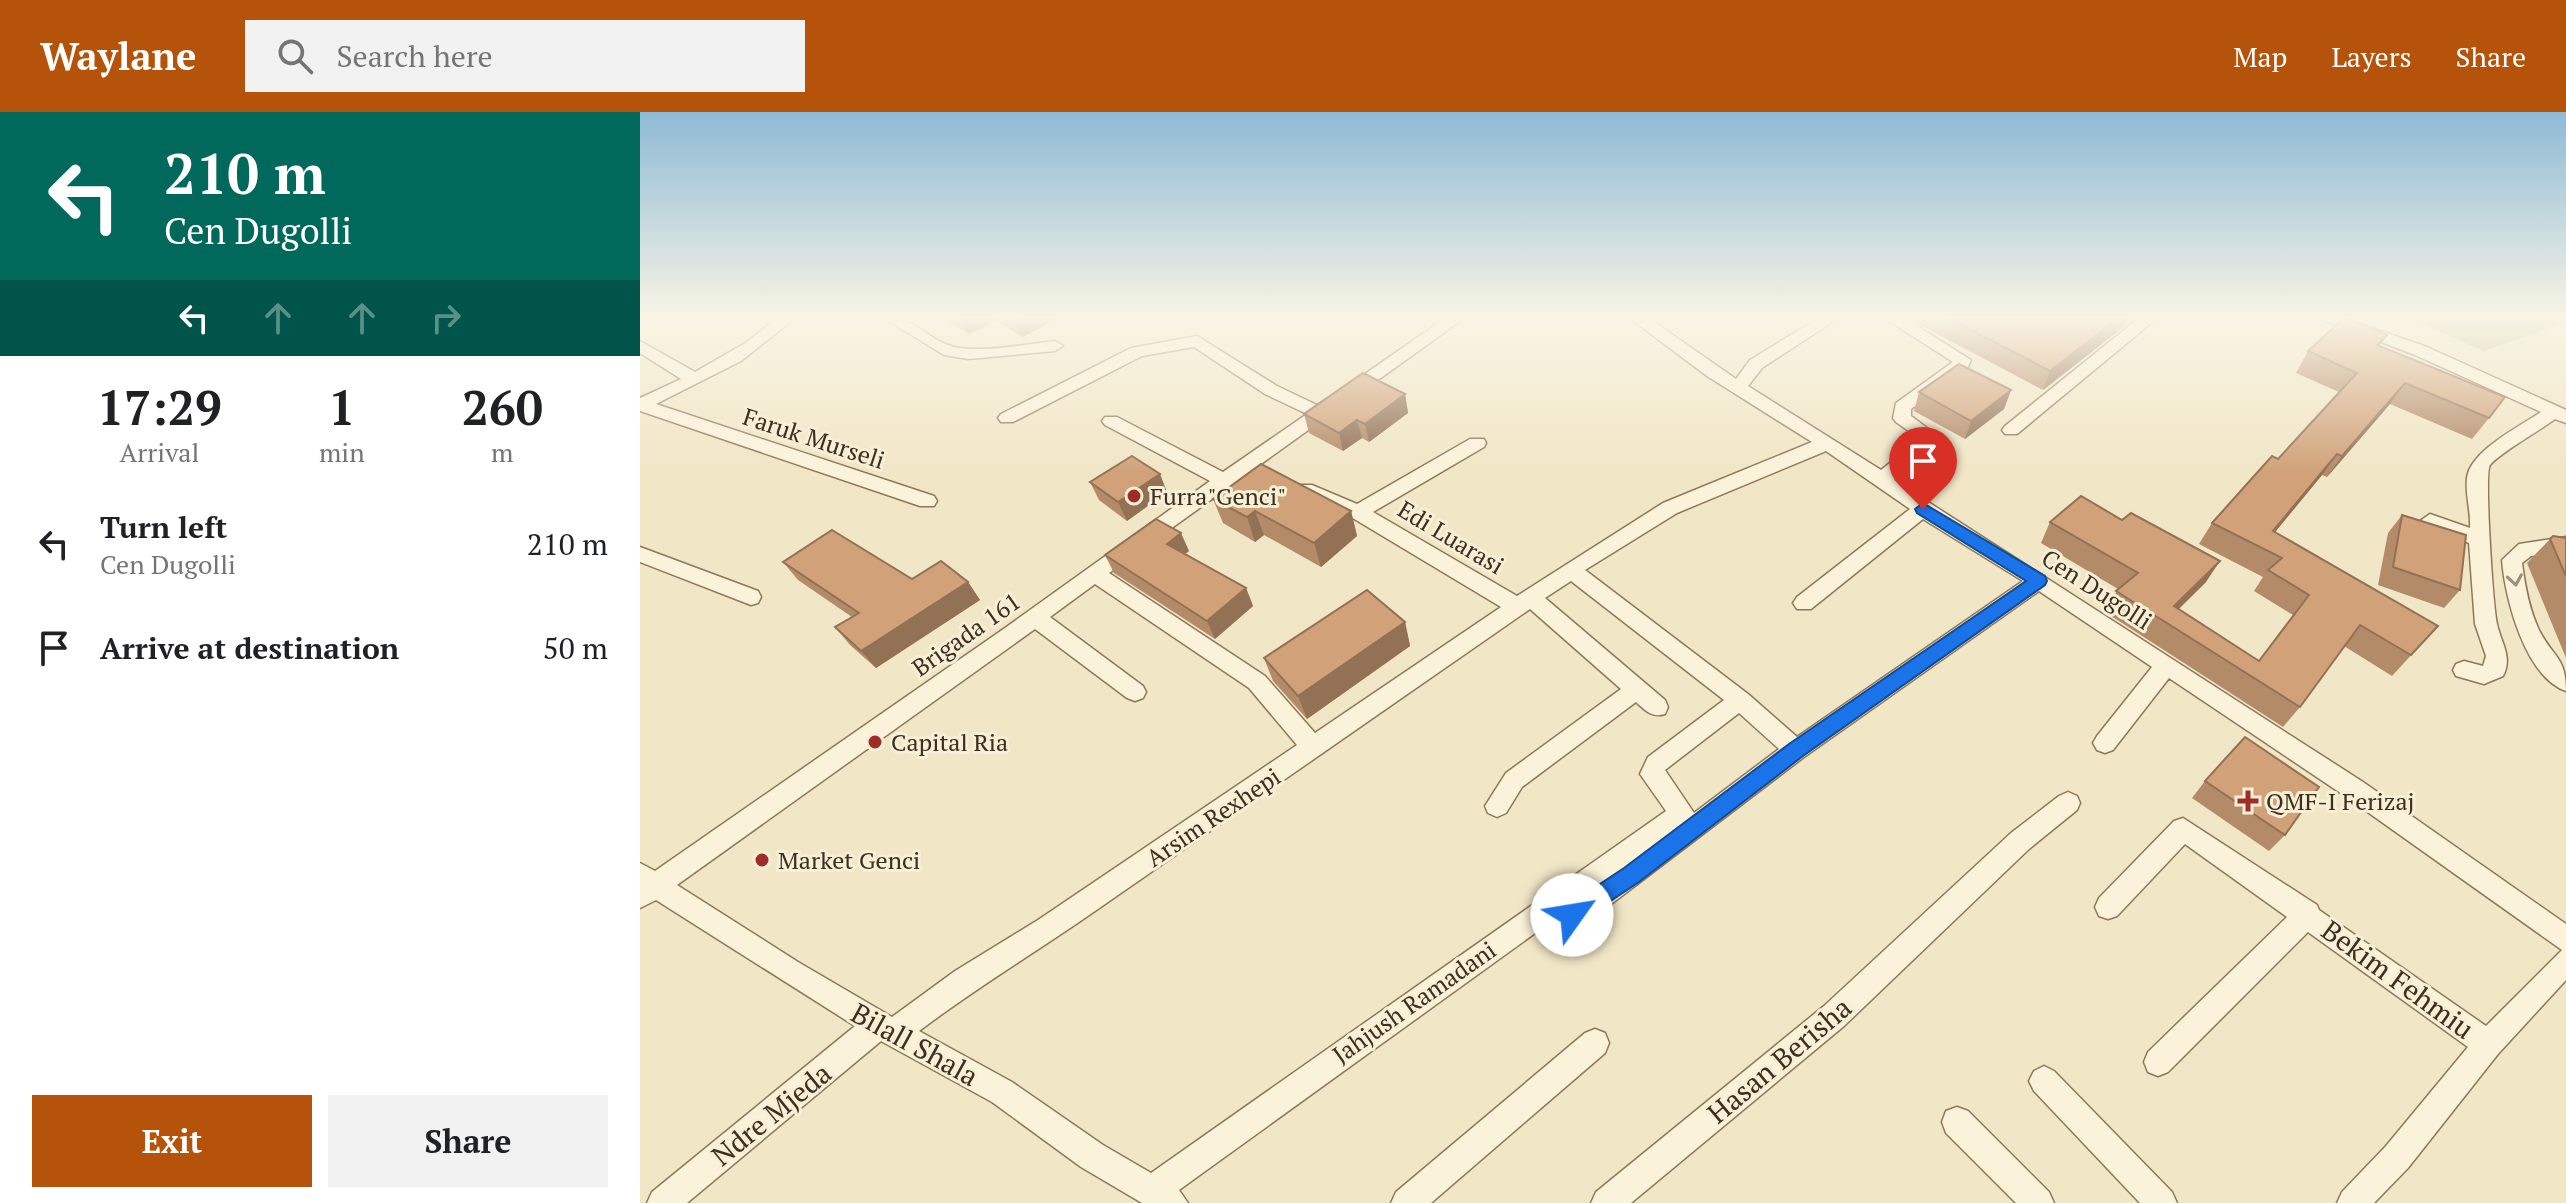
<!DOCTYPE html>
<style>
:root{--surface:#fff;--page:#f2f2f2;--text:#202124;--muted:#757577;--accent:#b45309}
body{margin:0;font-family:"PT Serif",serif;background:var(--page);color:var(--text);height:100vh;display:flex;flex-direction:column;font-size:30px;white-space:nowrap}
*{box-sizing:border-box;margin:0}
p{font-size:26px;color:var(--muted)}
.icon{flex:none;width:44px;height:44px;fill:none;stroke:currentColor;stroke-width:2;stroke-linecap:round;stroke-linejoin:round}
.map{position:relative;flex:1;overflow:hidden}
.side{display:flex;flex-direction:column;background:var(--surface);width:640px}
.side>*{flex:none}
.guide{background:#00695c;color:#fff;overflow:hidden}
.pin{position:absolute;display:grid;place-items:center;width:68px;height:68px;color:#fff;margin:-82px -34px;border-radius:50% 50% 50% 0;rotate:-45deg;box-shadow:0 0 8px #0007}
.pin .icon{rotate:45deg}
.me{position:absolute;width:88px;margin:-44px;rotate:58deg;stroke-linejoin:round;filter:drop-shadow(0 0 6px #0008)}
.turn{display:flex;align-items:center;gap:28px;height:168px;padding:0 32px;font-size:36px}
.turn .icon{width:104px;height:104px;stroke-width:2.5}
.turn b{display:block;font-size:56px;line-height:68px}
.lanes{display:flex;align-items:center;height:76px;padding:0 32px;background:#0003;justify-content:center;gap:40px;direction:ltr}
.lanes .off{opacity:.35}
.eta{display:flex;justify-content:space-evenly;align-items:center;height:136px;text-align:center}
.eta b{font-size:48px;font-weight:800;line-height:56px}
.cta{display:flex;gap:16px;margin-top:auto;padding:16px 32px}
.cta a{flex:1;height:92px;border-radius:0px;background:var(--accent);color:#fff;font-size:32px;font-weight:800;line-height:92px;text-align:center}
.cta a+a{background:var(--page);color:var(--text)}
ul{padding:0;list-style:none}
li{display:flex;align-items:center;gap:24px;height:104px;padding:0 32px}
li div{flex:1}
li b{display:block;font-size:30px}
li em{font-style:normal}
header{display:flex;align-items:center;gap:48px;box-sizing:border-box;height:112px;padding:0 40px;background:var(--accent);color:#fff}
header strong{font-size:38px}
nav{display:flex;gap:44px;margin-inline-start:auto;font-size:28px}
.search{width:560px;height:72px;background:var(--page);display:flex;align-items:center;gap:20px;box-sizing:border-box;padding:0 28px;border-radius:0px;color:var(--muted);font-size:30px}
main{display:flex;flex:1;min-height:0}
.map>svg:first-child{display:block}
</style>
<header>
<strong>Waylane</strong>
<div class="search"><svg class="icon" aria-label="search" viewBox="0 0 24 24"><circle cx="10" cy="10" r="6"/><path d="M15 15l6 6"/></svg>Search here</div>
<nav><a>Map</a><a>Layers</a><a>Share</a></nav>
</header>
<main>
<section class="side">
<div class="guide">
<div class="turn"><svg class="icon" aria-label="left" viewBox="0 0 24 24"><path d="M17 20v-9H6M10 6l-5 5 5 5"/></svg><div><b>210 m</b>Cen Dugolli</div></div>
<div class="lanes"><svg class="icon" aria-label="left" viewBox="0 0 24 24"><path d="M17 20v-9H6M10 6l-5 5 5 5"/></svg><svg class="icon off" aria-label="ahead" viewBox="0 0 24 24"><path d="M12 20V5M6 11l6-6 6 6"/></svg><svg class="icon off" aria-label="ahead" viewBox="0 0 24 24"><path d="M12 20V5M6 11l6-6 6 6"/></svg><svg class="icon off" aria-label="right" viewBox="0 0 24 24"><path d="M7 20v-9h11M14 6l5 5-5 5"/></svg></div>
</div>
<div class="eta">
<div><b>17:29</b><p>Arrival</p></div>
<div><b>1</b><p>min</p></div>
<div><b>260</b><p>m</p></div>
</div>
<ul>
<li><svg class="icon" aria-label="left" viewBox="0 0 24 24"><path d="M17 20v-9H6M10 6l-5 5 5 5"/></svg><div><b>Turn left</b><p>Cen Dugolli</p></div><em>210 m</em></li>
<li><svg class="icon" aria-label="arrive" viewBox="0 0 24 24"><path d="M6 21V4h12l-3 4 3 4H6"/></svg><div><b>Arrive at destination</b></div><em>50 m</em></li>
</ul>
<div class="cta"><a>Exit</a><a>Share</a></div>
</section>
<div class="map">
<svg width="1926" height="1091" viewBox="0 0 1926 1091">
<rect width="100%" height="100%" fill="#f1e6c6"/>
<polygon fill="#bdc498" points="1771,207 1926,207 1926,210 1844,239"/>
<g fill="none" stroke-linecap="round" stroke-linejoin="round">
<g stroke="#8d785a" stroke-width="3">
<g id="minor">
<polygon points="136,207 154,207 101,249 16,292 294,384 297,389 294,394 280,394 0,299 0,286 41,267 0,241 0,229 55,260 107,230"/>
<path d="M246,207C279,207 281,223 308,233C333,243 387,232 415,229L423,234L415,239L328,247L304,243Z"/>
<path d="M804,207H823L469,461L625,564L675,621L861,495L711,405L658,383L655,378L658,373H672L717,392L830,327H844L846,331L844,335L733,400L877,484L1023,391L1172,330L1067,264L991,207H1010L1096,267L1110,248L1177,207H1197L1122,256L1108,274L1241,358L1280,327L1256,310L1253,306L1256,291L1313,250L1246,207H1266L1331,248L1327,257L1271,297V304L1299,325L1293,338L1254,368L1723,670L1926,812V868L1858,942L1768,1056L1734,1091H1697L1702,1080L1746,1034L1828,935L1668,820L1528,960L1518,964L1508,960L1504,950L1508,940L1647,805L1545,732L1477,804L1468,807L1459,804L1455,795L1459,786L1534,709L1543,706L1677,793L1679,798L1846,914L1922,838L1705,684L1529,566L1473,638L1465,641L1457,638L1453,631L1457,624L1512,555L1399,479L1164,645L962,799L910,827L901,824L898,819L539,1078L548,1091H502L441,1055L352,990L241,929L47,1091H7L12,1080L215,914L16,788L0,796V751L15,759L365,516L570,369L465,313L462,309L465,305H477L583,360L667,302L625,282L554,235L502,244L373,310H361L358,306L361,302L491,236L557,224L637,274L679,294ZM1186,339L1270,397L1157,485L1153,491L1157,497H1171L1283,407L1383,469L1157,625L1108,582L945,458L1037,401ZM931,469L1084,588L1008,645L1000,662L1026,699L511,1061L463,1033L372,970L279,919C336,876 396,840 455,799C601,698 744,598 890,497L981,577L866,661L845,694L848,701L857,705L866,701L882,675L996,590C1006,599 1012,606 1025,602L1028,595L1025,588L905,486ZM455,472L609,576L657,633L398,808L315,859L252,905L158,850L37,773L395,517L487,586L495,589L503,586L506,580L503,574L410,505ZM1099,601L1139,637L1054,701L1025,658Z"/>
<polygon points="1498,207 1516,207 1377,322 1365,322 1362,318 1365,314"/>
<path d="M1681,207H1706L1787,235L1926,298V311L1915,307C1902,317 1858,342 1850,353C1844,361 1853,494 1857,512C1861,531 1873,545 1863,564L1844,572L1816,564L1813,558L1816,552L1824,549L1843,554L1846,544L1835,512L1829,431L1783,414L1780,409L1790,402L1830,416C1831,399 1825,382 1827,366C1830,339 1879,315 1901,300L1775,243Z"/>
<path d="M1926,425V439L1891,444L1882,451C1885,474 1889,497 1899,518C1913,546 1926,544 1926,579C1885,565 1865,486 1862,448L1879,432Z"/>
<polygon points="0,435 118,479 121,485 118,491 111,493 0,450"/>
<polygon points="1428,680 1437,684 1440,691 1437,698 1389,737 1204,914 991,1091 951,1091 956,1080 1184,894 1371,721 1419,684"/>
<polygon points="955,917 965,921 969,931 965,941 791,1091 751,1091 756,1080 945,921"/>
<polygon points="1404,954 1414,959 1532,1080 1537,1091 1500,1091 1394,979 1389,969 1394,959"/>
<polygon points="1317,995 1328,999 1409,1080 1414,1091 1376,1091 1306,1021 1302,1010 1306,999"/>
</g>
</g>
<use href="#minor" fill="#fbf2da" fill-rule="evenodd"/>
</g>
<g fill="#b48b69">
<polygon points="305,207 417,207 382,225 357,209 329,222"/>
<polygon points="1269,207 1488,207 1486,213 1403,278"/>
<polygon points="1747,223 1740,234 1849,306 1832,327 1750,292 1687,365 1682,363 1635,420 1798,514 1752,564 1704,534 1660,595 1643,615 1465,500 1478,477 1401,431 1410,410 1566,470 1539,497 1619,549 1653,503 1614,479 1623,465 1559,432 1572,411 1638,347 1699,280 1656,261 1668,239"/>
<polygon points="1371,278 1364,297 1325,327 1274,299 1279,280"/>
<polygon points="765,282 768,301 729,330 722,326 703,339 669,321 664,302"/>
<polygon points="450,370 527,380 487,409 459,388"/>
<polygon points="573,387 711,399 717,424 681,455 624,423 615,430 583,411"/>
<polygon points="1762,403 1820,478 1804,496 1738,473 1748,421"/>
<polygon points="1926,426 1926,546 1887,451 1910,427"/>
<polygon points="549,439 545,442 606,476 613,494 575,527 474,461 465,443"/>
<polygon points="143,450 272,467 328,470 340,488 236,556 210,533 195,515 212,505 158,468"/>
<polygon points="765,510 770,534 667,607 633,569 624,546"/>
<polygon points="1565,669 1645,723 1629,739 1552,686"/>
</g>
<g fill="#927155">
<polygon points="320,207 356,207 357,209 329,222"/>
<polygon points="373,207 417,207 382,225"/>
<polygon points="1477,207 1488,207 1486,213 1403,278 1410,259"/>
<polygon points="1765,271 1750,292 1687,365 1702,344"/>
<polygon points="1371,278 1364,297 1325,327 1331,309"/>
<polygon points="765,282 768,301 729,330 725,312"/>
<polygon points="717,308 722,326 703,339 699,321"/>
<polygon points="1697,342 1682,363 1622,436 1633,419"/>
<polygon points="520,362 527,380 487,409 478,390"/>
<polygon points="615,399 624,423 615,430 607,405"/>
<polygon points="711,399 717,424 681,455 674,431"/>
<polygon points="541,421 549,439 535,450 527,432"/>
<polygon points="1580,449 1566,470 1525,510 1534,494"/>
<polygon points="328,470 340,488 236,556 221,539"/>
<polygon points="606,476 613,494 575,527 567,509"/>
<polygon points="765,510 770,534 667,607 658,584"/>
</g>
<g fill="#d1a27a" stroke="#927155" stroke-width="2">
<polygon points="1310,207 1477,207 1410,259"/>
<polygon points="1703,207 1711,207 1747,223 1737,233 1865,285 1849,306 1765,271 1702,344 1697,342 1633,419 1798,514 1771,543 1720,513 1660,595 1476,479 1498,461 1410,410 1441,384 1482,408 1491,401 1580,449 1534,494 1619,549 1669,483 1628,458 1642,446 1572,411 1632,344 1638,347 1717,261 1668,239"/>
<polygon points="1319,252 1371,278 1331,309 1279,280"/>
<polygon points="723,261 765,282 725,312 717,308 699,321 664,302"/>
<polygon points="492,344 520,362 478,390 450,370"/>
<polygon points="621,352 711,399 674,431 615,399 607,405 573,387"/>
<polygon points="1762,403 1826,423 1820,478 1753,455"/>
<polygon points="516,407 541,421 527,432 606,476 567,509 465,443"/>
<polygon points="192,418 272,467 301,449 328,470 221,539 195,515 219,501 143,450"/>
<polygon points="1913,424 1926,426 1926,464 1910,427"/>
<polygon points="727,478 765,510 658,584 624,546"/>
<polygon points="1605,625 1679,675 1645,723 1565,669"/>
</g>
<defs><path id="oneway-chevron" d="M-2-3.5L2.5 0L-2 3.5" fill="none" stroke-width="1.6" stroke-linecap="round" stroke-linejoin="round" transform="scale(2)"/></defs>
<use stroke="#9c907c" href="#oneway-chevron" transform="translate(1875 468) rotate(81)"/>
<linearGradient id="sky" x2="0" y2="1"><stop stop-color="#8ebad7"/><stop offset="0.57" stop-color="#f9f4e5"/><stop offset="1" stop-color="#f9f4e5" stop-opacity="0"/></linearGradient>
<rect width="1926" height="360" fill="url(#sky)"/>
<polygon fill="#1a73e8" stroke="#114b97" stroke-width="2" points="1283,391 1405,464 1407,469 1405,473 1163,644 999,770 939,810 932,813 924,810 921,803 924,796 984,756 1149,632 1386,469 1277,401 1275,397"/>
<g fill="#a02c27" stroke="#f8f0d6" stroke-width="3">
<circle cx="494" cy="384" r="8"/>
<circle cx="235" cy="630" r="8"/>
<path d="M1604 677h8v8h8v8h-8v8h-8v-8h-8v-8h8z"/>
<circle cx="122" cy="748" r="8"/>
</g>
<g text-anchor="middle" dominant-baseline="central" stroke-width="6" stroke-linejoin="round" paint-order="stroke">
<g font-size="24" fill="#3d2f1f" stroke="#f8f0d6">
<text transform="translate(174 326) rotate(18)">Faruk Murseli</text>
<text transform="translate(811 425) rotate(31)">Edi Luarasi</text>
<text transform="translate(1457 477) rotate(33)">Cen Dugolli</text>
<text transform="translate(326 522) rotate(-35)">Brigada 161</text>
<text transform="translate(573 705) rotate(-34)">Arsim Rexhepi</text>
<text transform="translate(774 890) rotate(-35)">Jahjush Ramadani</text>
</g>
<g font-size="24" fill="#3d2f1f" stroke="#f8f0d6" text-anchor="start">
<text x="510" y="384">Furra"Genci"</text>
<text x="251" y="630">Capital Ria</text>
<text x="1626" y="689">QMF-I Ferizaj</text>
<text x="138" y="748">Market Genci</text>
</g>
<g font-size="28" fill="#3d2f1f" stroke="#f8f0d6">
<text transform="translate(1758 867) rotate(36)">Bekim Fehmiu</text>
<text transform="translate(275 932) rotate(29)">Bilall Shala</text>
<text transform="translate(1139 948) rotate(-40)">Hasan Berisha</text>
<text transform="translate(131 1002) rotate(-39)">Ndre Mjeda</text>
</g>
</g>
</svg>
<div class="pin" style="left:1283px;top:397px;background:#d93025"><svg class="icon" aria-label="arrive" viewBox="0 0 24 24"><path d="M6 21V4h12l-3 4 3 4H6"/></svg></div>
<svg class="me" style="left:932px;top:803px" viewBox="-20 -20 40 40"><circle r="19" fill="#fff"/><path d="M0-13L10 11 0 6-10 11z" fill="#1a73e8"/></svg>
</div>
</main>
